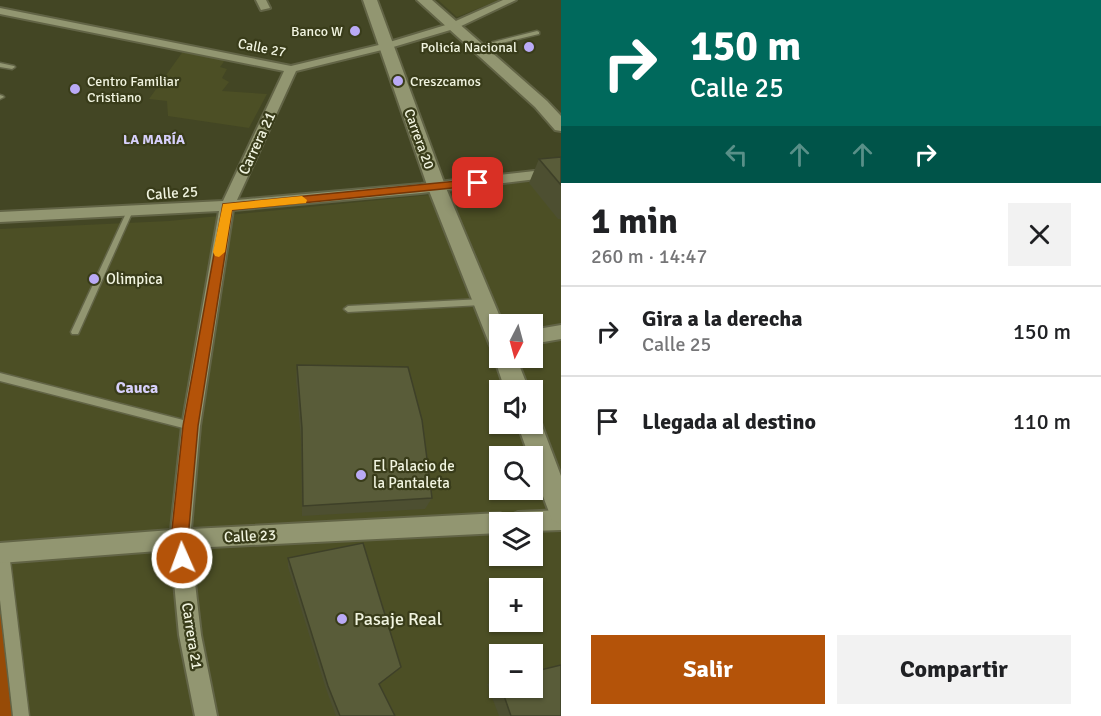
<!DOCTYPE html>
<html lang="es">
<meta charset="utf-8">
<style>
:root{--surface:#fff;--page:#f2f2f2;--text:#202124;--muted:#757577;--line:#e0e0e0;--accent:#b45309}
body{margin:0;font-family:Signika,sans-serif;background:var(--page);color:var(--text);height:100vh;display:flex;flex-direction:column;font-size:22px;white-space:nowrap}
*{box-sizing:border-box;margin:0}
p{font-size:20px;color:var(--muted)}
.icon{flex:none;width:33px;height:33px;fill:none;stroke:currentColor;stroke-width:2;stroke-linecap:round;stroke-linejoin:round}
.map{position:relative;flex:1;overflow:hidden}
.drawer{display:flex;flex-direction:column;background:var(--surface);width:540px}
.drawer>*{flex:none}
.banner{background:#00695c;color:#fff;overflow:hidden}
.needle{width:39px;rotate:186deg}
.buttons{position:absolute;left:489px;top:314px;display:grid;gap:12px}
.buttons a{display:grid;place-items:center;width:54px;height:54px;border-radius:0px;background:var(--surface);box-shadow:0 2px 4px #0004;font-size:30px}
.pin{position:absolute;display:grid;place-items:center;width:51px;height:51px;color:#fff;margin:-26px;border-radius:12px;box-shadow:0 3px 9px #0006}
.me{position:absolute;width:66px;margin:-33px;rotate:358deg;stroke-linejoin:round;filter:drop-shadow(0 0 4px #0008)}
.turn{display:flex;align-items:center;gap:21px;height:126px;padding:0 30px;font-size:27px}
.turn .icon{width:78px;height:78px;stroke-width:2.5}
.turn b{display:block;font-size:42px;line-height:51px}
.lanes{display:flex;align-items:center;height:57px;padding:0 30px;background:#0003;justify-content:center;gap:30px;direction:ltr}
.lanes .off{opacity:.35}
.round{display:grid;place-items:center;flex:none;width:63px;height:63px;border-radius:0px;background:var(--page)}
.head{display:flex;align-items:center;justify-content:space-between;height:102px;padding:0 30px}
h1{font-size:36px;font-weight:700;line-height:45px}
.cta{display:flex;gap:12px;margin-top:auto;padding:12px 30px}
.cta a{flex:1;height:69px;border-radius:0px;background:var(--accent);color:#fff;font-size:24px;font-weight:700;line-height:69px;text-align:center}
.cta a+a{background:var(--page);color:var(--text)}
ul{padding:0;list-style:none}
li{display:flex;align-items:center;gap:18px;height:90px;padding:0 30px;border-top:2px solid var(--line)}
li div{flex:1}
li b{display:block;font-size:22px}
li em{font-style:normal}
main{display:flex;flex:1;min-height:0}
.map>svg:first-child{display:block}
</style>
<main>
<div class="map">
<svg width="561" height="716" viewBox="0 0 561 716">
<rect width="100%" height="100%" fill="#434624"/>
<g fill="#4c4f25" fill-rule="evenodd">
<polygon points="438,0 499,0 457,17"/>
<polygon points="184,50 226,59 220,67 227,69 222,78 229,82 222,91 267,94 249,128 168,116 167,101 149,99"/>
<path d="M561,177V716H0V229L169,221L439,194ZM500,324H532V357H500ZM500,390H532V423H500ZM500,456H532V489H500ZM500,522H532V555H500ZM500,588H532V621H500ZM500,654H532V687H500Z"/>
</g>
<polygon fill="#974b07" points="0,553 21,716 0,716"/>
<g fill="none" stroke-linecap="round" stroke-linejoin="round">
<g stroke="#626446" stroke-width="3">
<g id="service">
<polygon points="537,31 539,32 539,34 477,49 474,47"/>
<polygon points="0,63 14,66 15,67 12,69 0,67"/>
<polygon points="0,95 3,96 4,97 0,99"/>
<polygon points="127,211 129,211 132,213 79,332 78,334 72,334 71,332"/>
<polygon points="482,299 486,302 482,305 348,312 344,309 348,306"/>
<polygon points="0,373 191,422 194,423 195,426 194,429 191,430 0,381"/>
</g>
</g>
<g stroke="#626446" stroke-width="3">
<polygon id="pedestrian" points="2,545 7,547 9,552 29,716 13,716 0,600 0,546"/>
</g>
<g stroke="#626446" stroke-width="4">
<g id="minor">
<polygon points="256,0 266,0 270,8 261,10"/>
<polygon points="503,0 516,0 457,28 390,48 296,71 237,200 421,184 561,168 561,176 421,193 233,210 200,426 191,529 500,513 507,516 509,521 511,515 518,512 561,510 561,530 532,531 532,522 500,522 500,533 191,548 201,635 217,716 195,716 179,635 171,550 0,563 0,543 171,530 182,426 219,211 0,222 0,212 223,201 284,71 0,14 0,8 291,66 383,44 449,24"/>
<polygon points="561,325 561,339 532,344 532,330"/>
</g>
</g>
<g stroke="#626446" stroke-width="4">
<g id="secondary">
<polygon points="363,0 377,0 446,188 503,324 500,324 500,357 516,357 529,390 505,390 494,357 497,351 492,349 489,343 428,188"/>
<polygon points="417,0 432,0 547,101 561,116 561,131 555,130 535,107"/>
<polygon points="532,413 538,415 541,423 561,476 561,524 552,520 532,467 532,456 529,456 517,423 532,423"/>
</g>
</g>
<use href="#service" fill="#929671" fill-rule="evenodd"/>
<use href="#pedestrian" fill="#929671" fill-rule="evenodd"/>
<use href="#minor" fill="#929671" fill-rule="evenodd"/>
<use href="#secondary" fill="#929671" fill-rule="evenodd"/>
</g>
<g fill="#4d4f31">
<polygon points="561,157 561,219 558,219 529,183 539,159"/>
<polygon points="297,365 432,498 425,509 302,516 301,441 296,380"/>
<polygon points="288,558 379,684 395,716 336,716 326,689 288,567"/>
<polygon points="500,680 500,687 532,687 561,716 499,716 487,684"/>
</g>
<g fill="#595c39" stroke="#3e4028" stroke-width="1.5">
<polygon points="561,157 561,185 539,159"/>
<polygon points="297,365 408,367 422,420 432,498 303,506 302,428"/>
<polygon points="363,543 401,667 379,684 395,716 340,716 328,686 288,558"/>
<polygon points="561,665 561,716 511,716 501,687 532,687 532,672"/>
</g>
<polygon fill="#b45309" stroke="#753606" stroke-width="1.5" points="478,179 482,180 482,185 232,210 198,426 188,539 190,558 188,564 182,567 176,564 171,539 183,426 223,204"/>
<polygon fill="#f59e0b" points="302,196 307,200 306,203 232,210 225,252 219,257 215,256 213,252 223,204"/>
<g fill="#baaaf6" stroke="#393c1a" stroke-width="2">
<circle cx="355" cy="31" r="6"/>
<circle cx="529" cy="47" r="6"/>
<circle cx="398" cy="81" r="6"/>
<circle cx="75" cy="89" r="6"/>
<circle cx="94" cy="279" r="6"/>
<circle cx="361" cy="475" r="6"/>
<circle cx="342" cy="619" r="6"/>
</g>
<g text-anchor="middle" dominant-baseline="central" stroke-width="4.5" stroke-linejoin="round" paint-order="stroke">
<g font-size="14" fill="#f1f4e0" stroke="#393c1a" text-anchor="end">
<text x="343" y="31">Banco W</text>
<text x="517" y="47">Policía Nacional</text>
<text x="87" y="81" text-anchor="start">Centro Familiar<tspan x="87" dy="16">Cristiano</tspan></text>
<text x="410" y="81" text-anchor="start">Creszcamos</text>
</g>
<g font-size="14" fill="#f1f4e0" stroke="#393c1a">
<text transform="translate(262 48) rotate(11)">Calle 27</text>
<text transform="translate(419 139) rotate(70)">Carrera 20</text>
</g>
<g font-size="14" font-weight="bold" fill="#d7d0fb" stroke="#393c1a">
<text x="154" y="139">LA MARÍA</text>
</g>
<g font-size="15" fill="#f1f4e0" stroke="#393c1a">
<text transform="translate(257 143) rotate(-65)">Carrera 21</text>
<text transform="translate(172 193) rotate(-4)">Calle 25</text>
<text transform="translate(250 536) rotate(-3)">Calle 23</text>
<text transform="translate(192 636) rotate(81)">Carrera 21</text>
</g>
<g font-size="15" fill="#f1f4e0" stroke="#393c1a" text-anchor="start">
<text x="106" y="279">Olimpica</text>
<text x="373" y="466">El Palacio de<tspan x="373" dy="17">la Pantaleta</tspan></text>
</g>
<g font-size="16" font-weight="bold" fill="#d7d0fb" stroke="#393c1a">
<text x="137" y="388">Cauca</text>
</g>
<g font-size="18" fill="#f1f4e0" stroke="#393c1a" text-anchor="start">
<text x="354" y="619">Pasaje Real</text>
</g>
</g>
</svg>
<div class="buttons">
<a><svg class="needle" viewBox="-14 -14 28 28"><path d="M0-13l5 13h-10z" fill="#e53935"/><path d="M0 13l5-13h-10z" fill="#757577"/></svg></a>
<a><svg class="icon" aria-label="sound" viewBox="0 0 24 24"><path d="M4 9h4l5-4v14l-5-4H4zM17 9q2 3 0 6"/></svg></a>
<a><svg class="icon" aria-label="search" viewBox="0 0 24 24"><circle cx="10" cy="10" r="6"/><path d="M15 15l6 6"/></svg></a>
<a><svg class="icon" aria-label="layers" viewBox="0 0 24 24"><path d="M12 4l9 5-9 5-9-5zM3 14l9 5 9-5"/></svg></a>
<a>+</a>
<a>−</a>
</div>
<div class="pin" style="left:478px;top:183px;background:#d93025"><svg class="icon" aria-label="arrive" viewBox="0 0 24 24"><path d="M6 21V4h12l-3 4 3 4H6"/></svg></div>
<svg class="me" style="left:182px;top:558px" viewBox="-20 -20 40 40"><circle r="17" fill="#b45309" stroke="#fff" stroke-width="3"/><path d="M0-11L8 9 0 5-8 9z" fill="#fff"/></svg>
</div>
<section class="drawer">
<div class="banner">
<div class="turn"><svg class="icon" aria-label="right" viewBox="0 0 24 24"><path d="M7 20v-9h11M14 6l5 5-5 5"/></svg><div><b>150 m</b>Calle 25</div></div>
<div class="lanes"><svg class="icon off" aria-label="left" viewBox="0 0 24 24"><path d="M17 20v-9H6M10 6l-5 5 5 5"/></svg><svg class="icon off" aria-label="ahead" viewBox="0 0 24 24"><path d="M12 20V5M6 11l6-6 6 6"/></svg><svg class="icon off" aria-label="ahead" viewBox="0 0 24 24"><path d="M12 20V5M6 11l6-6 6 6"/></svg><svg class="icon" aria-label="right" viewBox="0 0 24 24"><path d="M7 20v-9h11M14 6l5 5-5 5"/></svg></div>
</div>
<div class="head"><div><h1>1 min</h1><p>260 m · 14:47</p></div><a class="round"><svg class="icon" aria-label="close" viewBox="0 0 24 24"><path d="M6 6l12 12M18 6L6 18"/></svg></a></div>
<ul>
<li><svg class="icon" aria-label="right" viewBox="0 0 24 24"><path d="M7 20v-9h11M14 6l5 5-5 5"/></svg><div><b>Gira a la derecha</b><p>Calle 25</p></div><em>150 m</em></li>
<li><svg class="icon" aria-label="arrive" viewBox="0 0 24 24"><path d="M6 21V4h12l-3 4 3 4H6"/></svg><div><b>Llegada al destino</b></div><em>110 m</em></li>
</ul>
<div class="cta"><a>Salir</a><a>Compartir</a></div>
</section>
</main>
